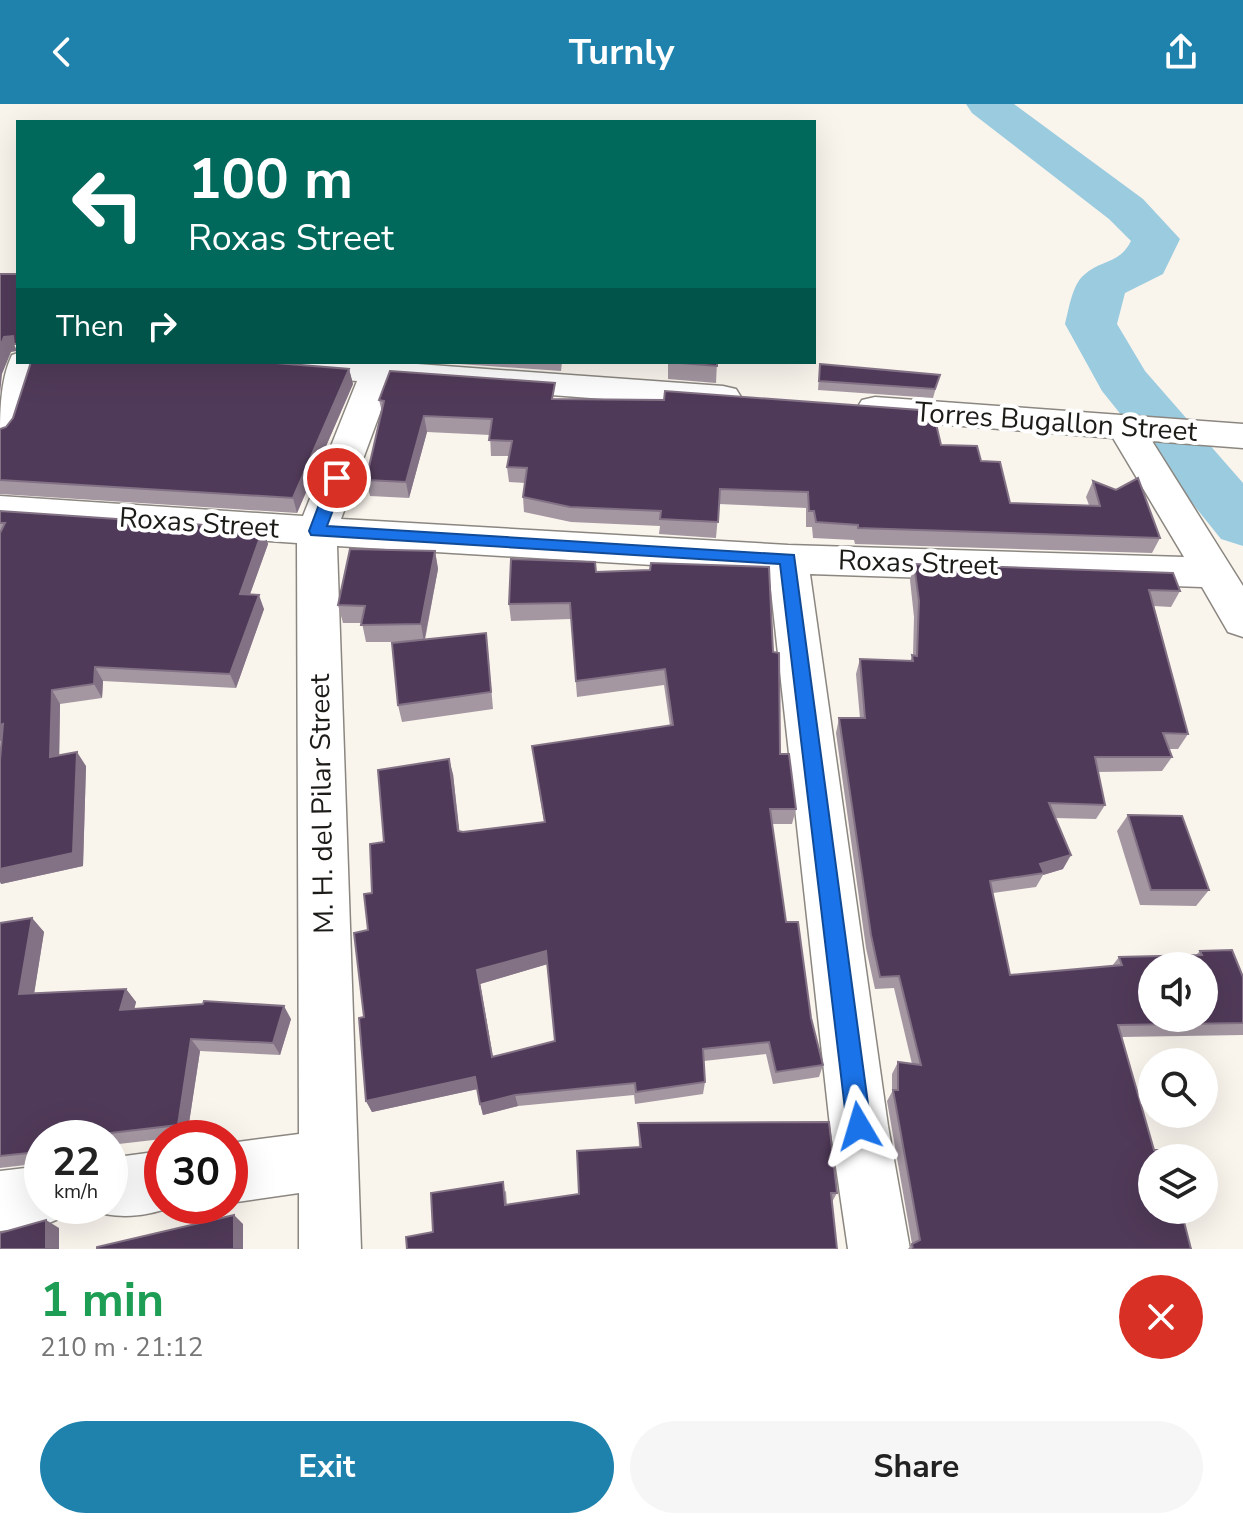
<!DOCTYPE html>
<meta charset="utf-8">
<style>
:root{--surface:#fff;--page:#f6f6f6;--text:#222;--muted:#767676;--accent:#1e82ac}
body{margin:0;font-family:"Nunito Sans",sans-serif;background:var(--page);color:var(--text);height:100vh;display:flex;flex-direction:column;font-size:30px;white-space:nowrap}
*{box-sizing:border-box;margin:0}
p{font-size:26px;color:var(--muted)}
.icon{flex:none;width:44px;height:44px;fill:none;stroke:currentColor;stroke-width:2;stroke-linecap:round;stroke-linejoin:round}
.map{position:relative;height:1145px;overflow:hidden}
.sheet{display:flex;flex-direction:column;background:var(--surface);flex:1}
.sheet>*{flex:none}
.guide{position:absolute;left:16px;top:16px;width:800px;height:244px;border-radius:0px;box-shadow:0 8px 32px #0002;background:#00695c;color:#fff;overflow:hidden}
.tools{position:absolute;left:1138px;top:848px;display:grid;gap:16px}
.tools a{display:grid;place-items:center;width:80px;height:80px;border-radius:50%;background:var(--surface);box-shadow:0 8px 32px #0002;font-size:40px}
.speed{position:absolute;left:24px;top:1016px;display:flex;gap:16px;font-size:40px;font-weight:700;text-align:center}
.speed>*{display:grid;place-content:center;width:104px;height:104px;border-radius:50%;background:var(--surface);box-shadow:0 8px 32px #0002;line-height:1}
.speed small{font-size:20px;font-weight:400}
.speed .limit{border:12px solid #d22;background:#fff;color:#111}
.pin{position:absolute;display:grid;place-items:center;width:68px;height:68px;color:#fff;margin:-34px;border:4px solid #fff;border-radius:50%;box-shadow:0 2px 8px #0007}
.me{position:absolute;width:88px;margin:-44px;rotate:353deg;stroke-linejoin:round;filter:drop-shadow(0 0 6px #0008)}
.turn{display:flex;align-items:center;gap:28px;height:168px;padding:0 40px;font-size:36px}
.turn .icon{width:104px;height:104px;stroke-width:2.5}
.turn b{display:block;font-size:56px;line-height:68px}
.then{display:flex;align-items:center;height:76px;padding:0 40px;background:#0003;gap:16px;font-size:30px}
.round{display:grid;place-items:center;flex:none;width:84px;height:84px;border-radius:42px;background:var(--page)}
.headline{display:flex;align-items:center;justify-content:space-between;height:136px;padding:0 40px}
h1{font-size:48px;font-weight:700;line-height:60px;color:#1e9e55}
.action{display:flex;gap:16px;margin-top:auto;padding:16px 40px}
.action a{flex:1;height:92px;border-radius:48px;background:var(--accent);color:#fff;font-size:32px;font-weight:700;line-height:92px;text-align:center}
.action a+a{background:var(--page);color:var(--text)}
header{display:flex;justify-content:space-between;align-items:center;height:104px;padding:0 40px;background:var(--accent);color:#fff;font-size:36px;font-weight:700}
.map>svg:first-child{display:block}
</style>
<header><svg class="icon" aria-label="back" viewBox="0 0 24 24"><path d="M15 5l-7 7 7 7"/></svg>Turnly<svg class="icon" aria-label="share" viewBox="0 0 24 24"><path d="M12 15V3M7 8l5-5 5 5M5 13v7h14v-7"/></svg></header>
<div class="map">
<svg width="1243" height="1145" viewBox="0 0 1243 1145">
<rect width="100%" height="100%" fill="#f9f4ec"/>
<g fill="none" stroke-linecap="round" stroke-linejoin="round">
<path fill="#9acbdf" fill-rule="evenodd" d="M966,0H1014L1143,95L1180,135L1163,170L1125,189L1117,220L1145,267L1243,379V442L1221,435L1102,287L1065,220C1069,205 1072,181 1084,171C1101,155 1119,161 1131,137L1109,115L972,9Z"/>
<g stroke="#8b8780" stroke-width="3">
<g id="minor">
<path d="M18,249V258H41L18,327L13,335L0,339C0,309 0,276 12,251Z"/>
<polygon points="229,258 390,258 723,282 736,285 741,293 736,301 723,304 391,279 341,415 788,441 1184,453 1113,334 875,315 862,312 857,304 862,296 875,293 1243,320 1243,344 1152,337 1243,482 1243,533 1228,528 1202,483 810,470 888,1022 910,1145 848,1145 830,1022 769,468 337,442 361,1145 299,1145 299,1089 230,1099 230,1039 299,1030 297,439 0,418 0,392 303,412 357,277 246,268 234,265"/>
<path d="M162,1047V1102H174C147,1113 115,1116 89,1105L88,1102H110V1054Z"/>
<polygon points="42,1062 42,1102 68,1102 63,1113 42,1122 0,1127 0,1067"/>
</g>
</g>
<use href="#minor" fill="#fff" fill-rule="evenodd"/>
</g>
<g fill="#a497a2" fill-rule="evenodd">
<polygon points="430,258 562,258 561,267"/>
<polygon points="668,258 717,258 716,279 668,275"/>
<polygon points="820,260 937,280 933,294 818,286"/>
<polygon points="349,265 353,280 297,409 0,390 0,325"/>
<polygon points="556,295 941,341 981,357 1010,399 1089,401 1086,393 1093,377 1160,434 1152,449 855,440 854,436 813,434 812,423 806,423 806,404 719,400 716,434 659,430 660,422 571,418 524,408 523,393 525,379 509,378 507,363 509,352 491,352 490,331 427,328 409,394 370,392 366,376 382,308 379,296"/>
<polygon points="0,407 263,425 268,440 250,490 264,505 236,584 103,577 102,594 60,600 59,652 86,662 83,762 1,780"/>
<polygon points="435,447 438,465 425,536 488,547 493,605 402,618 398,601 404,538 366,538 362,519 343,519 338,501"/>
<polygon points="914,460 1180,487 1171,503 1154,502 1188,630 1178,645 1169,645 1172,653 1162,667 1098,668 1105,701 1096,715 1055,714 1063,765 1043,771 1036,783 993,789 1010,871 1112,862 1119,853 1196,851 1200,847 1243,873 1243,931 1122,933 1154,1046 1191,1145 908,1145 912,1140 887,997 892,988 892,970 898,958 912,960 894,884 875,885 866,844 836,629 839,614 860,614 856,570 860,555 910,557 913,551 914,513 910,476"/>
<path d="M596,468L773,548L780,650L796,705L792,720H772L786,818L823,961L819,973L773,980L766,950L704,957L705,978L703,990L635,1000L634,991L518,1002L483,1011L477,985L372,1008L366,997L364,913L368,826L372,789L384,738L453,670L459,727L463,728L544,718L532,642L670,622L664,581L577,593L571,515L511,517L509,500ZM547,860L555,937L493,953L480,880Z"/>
<polygon points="1128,711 1209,786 1196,802 1140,801 1117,727"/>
<polygon points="32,814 44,828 34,889 126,885 136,898 134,905 291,915 280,951 200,947 187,1032 162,1034 162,1035 110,1041 110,1034 42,1034 34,1060 0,1064 0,819"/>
<polygon points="638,1019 837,1089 832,1098 433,1128 506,1087 507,1101 579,1090 639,1043"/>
</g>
<g fill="#837285">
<polygon points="13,232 14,240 17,247 11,248 2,270 0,290 0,243 4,233"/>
<polygon points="349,265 353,280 297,409 293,394"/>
<polygon points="424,312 427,328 409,394 406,378"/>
<polygon points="263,425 268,440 245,504 240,490"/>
<polygon points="435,447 438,465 424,538 421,520"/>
<polygon points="259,491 264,505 236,584 230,570"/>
<polygon points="95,563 103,577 102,594 94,580"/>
<polygon points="52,586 60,600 59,667 50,653"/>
<polygon points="3,620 13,634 0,637 0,621"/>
<polygon points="77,648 86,662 83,762 1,780 0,778 0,765"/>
<polygon points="449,655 453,670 461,741 458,727"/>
<polygon points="1071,751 1063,765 1043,771 1044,769 1040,760"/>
<polygon points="32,814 44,828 32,903 19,890"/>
<polygon points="546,847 548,860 480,880 495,965 477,866"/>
<polygon points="126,885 136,898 131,919 120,906"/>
<polygon points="284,902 291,915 280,951 273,939"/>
<polygon points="191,935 200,947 187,1032 178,1021"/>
<polygon points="475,973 478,985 372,1008 366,997"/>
<polygon points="515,991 518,1002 483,1011 480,1000"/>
<polygon points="42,1055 42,1066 32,1058"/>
<polygon points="234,1111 243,1120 243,1145 234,1145"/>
<polygon points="46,1116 59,1124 59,1145 46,1145"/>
</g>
<g fill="#503a59" stroke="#837285" stroke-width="2" fill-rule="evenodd">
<polygon points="0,170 18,170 18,240 14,240 13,232 4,233 0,243"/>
<polygon points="31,258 264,258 349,265 293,394 0,376 0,325 6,323 13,314"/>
<polygon points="668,258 717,258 717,262"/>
<polygon points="820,260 940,271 935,285 819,277"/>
<polygon points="390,267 555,279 552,295 664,296 665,287 933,307 941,341 977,342 981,357 1000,358 1010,399 1100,402 1093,377 1116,386 1138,374 1160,434 858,424 858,421 816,418 814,407 809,407 808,388 720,385 718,418 660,415 661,407 570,403 523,393 527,364 507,363 512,337 489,336 492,315 424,312 406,378 366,376 384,297 379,296"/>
<polygon points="0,407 263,425 240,490 259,491 230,570 95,563 94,580 52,586 50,653 77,648 73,749 0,765 0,656 3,620 0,621 0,429 5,419 0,419"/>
<polygon points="350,445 435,447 421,520 361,521 365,502 338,501"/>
<path d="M511,455L595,458L596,468L650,466L651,459L769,463L773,548L779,549L780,650H789L796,705H770L786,818H798L811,914L823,961L776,968L769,938L703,945L705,978L636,988L635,979L515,991L480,1000L475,973L366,997L359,914L364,913L354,829L368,826L364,790L372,789L370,740L384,738L378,666L449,655L458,727L463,728L545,718L532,642L673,621L665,565L576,577L570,499L509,500ZM546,847L555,937L492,953L477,866Z"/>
<path d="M914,460L1173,469L1180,487L1149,486L1188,630L1163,629L1172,653H1095L1105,701L1049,699L1071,751L1040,760L1044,769L990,777L1010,871L1122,861L1119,853L1202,851L1200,847L1232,846L1243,873V919L1118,921L1154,1046H1167L1169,1054H1152V1106H1181L1191,1145H913L912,1140L920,1136L893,986H898V958L921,961L899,872L880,873L871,831L839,614H865L860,555L913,557L912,551L917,552L919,497ZM1152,862H1204V914H1152Z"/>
<polygon points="486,529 491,588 398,601 392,539"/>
<polygon points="1128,711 1182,712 1209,786 1151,786"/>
<polygon points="32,814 19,890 126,885 120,906 203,900 204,897 284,902 273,939 191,935 178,1021 68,1034 42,1034 42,1055 32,1058 28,1049 0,1052 0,819"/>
<polygon points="829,1018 837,1089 831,1089 837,1145 407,1145 406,1133 433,1128 431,1089 503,1078 505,1101 579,1090 577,1047 641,1043 638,1019"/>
<polygon points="234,1111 234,1145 97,1145 97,1143"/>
<polygon points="46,1116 46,1145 0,1145 0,1129"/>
</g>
<polygon fill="#1a73e8" stroke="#114b97" stroke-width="2" points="337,369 345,374 327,422 794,451 871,1022 868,1031 859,1034 851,1031 847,1022 780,460 311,431 309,427 329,374"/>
<g text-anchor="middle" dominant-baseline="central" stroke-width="8" stroke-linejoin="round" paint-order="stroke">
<g font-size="28" fill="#1c1b18" stroke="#fff">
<text transform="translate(1056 318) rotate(4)">Torres Bugallon Street</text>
<text transform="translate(199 419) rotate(4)">Roxas Street</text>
<text transform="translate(918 459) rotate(2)">Roxas Street</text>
<text transform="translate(322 700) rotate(-91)">M. H. del Pilar Street</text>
</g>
</g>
</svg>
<div class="tools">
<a><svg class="icon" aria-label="sound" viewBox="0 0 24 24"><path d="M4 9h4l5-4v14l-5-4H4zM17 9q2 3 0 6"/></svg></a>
<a><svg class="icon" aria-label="search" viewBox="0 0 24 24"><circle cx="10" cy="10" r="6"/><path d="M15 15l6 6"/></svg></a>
<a><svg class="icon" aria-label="layers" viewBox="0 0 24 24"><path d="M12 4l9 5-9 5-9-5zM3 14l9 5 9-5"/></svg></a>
</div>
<div class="speed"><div>22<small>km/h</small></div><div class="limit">30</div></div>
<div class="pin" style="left:337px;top:374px;background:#d93025"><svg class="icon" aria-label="arrive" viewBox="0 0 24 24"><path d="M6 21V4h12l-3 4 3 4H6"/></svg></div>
<svg class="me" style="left:859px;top:1022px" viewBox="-20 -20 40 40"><path d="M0-17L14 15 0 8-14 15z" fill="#1a73e8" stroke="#fff" stroke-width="4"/></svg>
<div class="guide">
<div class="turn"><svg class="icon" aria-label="left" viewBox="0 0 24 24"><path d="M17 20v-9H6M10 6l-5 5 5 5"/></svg><div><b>100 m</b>Roxas Street</div></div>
<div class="then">Then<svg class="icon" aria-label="right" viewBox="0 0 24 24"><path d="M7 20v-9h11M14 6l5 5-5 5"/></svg></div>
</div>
</div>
<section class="sheet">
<div class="headline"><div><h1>1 min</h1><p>210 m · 21:12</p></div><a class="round" style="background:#d93025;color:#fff"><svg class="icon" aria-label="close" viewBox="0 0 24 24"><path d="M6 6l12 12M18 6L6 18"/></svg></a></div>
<div class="action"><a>Exit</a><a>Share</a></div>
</section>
